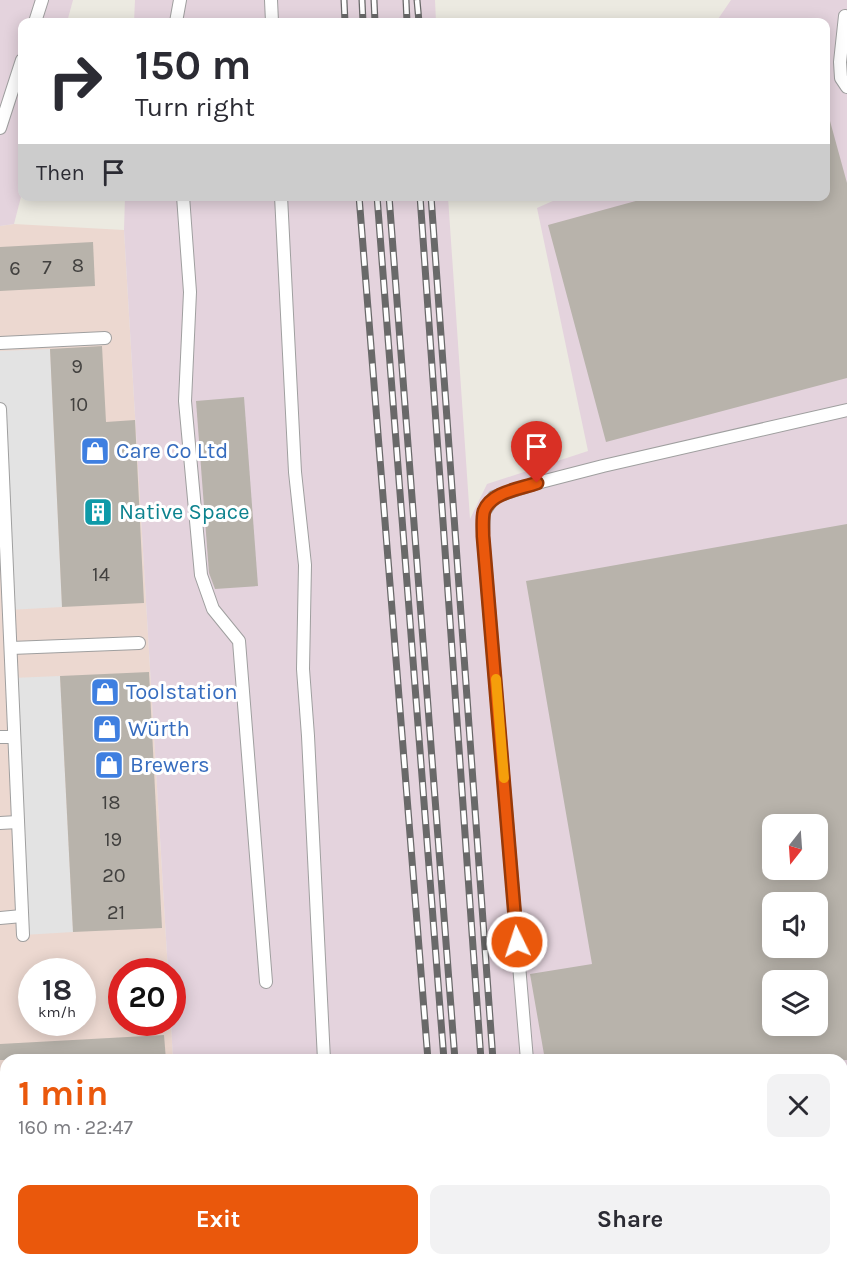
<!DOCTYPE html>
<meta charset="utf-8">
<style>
:root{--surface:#fff;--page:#f2f2f3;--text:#2b2b33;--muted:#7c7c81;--accent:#ea580c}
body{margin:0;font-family:Karla,sans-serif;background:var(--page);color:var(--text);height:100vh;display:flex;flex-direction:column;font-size:22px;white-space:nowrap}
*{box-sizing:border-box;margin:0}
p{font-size:20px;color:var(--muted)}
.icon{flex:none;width:33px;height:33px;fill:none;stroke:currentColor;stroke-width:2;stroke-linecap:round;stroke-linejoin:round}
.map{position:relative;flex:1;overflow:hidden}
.sheet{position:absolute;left:0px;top:1054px;width:848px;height:212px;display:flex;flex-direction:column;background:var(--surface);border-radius:18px 18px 0 0;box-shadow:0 3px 15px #0003}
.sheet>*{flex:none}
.banner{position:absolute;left:18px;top:18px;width:812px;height:183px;border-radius:12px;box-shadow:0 3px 15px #0003;background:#fff;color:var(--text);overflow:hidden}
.needle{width:39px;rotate:197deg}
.buttons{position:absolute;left:762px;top:814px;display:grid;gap:12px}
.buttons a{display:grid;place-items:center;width:66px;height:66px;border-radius:12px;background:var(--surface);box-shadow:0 3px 15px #0003;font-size:30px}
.speed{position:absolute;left:18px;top:958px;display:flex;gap:12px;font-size:30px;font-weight:700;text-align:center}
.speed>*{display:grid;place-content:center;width:78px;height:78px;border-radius:50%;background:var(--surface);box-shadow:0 3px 15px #0003;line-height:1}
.speed small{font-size:15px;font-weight:400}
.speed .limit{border:9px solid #d22;background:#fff;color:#111}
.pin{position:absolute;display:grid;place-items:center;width:51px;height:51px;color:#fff;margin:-62px -26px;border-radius:50% 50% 50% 0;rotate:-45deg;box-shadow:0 0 6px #0007}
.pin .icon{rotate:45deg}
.me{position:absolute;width:66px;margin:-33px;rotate:356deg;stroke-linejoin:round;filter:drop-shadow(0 0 4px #0008)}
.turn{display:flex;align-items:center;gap:21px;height:126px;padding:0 18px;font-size:27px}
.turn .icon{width:78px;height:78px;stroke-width:2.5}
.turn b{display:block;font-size:42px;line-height:51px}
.then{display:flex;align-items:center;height:57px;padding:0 18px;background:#0003;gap:12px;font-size:22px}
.round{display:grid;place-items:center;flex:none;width:63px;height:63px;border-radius:12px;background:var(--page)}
.summary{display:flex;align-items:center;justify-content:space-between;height:102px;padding:0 18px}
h1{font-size:36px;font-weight:700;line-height:45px;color:var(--accent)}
.action{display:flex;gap:12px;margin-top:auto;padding:12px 18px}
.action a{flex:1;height:69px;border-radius:12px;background:var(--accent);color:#fff;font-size:24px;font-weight:700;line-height:69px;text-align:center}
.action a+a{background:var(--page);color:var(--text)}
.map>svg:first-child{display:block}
</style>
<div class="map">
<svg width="847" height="1265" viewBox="0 0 847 1265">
<rect width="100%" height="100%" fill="#eceae1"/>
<path fill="#ecd8d0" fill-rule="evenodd" d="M14,224L124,230L168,972H122V1023H171L173,1060H6V1260H189V1265H0V226ZM32,972H82V1023H32Z"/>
<g fill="#e4d3dd" fill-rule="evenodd">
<polygon points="0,0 73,0 67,22 22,22 22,193 14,224 0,226"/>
<polygon points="135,0 435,0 436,22 134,22"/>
<path d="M731,0H847V1265H189V1260H842V1060H173L171,1023H172V972H168L124,230L125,197H448L470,519L487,484L588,451L537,208L564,196H825V22H716ZM772,825H818V870H772ZM772,903H818V948H772ZM772,981H818V1026H772Z"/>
</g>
<g fill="#e3e3e3">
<polygon points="50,349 62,607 9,610 0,409 0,351"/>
<polygon points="60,676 73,932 23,935 12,678"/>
</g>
<g fill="#b8b3ab" fill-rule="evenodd">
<polygon points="825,121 830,121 847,183 847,378 606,442 548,225 654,196 825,196"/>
<polygon points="93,242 95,286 0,291 0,247"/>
<polygon points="102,346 106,422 135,420 144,603 62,607 50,349"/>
<polygon points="244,397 258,586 215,589 209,573 196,401"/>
<path d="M847,524V1060H545L530,974L592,964L526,581ZM772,825H818V870H772ZM772,903H818V948H772ZM772,981H818V1026H772Z"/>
<polygon points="149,672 162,928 73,932 60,676"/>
<polygon points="164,1035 166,1060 0,1060 0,1044"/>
</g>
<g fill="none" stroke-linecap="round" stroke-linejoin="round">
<g stroke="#9f9f9f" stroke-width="14">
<g id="service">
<polyline points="271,0 272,22"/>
<polyline points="845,16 840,62 841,78 847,87"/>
<polyline points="35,22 42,0"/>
<polyline points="176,22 180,0"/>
<polyline points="0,128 22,60"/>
<polyline points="183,196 190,292 185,401 201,575 213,609 239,641 266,982"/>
<polyline points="281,196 295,472 305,565 303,669 308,736 324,1060"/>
<polyline points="0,343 105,338"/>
<polyline points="0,409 23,935"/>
<polyline points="11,648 139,643"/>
<polyline points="0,737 14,737"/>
<polyline points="0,823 18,822"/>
<polyline points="0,918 22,916"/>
<polyline points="527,1060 483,536 484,512 494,497 537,483 603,466 847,410"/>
<polyline points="0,1215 6,1215"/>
<polyline points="175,1260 176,1265"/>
<polyline points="543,1260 544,1265"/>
</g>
</g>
<use href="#service" stroke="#fff" stroke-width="12"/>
<g stroke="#696969" stroke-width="7">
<g id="rail">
<polyline points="344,0 345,22"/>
<polyline points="362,0 363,22"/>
<polyline points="374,0 375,22"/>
<polyline points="406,0 407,22"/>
<polyline points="417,0 419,22"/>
<polyline points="359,196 428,1060"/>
<polyline points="377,196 444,1060"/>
<polyline points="389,196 455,1060"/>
<polyline points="420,196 481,1060"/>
<polyline points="431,196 493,1060"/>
<polyline points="445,1260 446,1265"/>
<polyline points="460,1260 460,1265"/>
<polyline points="472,1260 472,1265"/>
<polyline points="498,1260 499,1265"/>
<polyline points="510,1260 511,1265"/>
</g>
</g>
<use href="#rail" stroke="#fff" stroke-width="4.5" stroke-dasharray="14" stroke-linecap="butt"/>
</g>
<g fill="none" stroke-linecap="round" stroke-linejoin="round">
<g stroke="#983908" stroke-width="15">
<path id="route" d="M517,942L483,536C483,528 482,518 484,511C491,492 520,489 537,483"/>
</g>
<use href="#route" stroke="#ea580c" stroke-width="10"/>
<polyline stroke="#f59e0b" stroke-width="10" points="496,679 504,778"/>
</g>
<defs>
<g id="shop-square" transform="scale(1.5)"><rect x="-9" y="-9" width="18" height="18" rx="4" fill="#3f7fe0" stroke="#fff"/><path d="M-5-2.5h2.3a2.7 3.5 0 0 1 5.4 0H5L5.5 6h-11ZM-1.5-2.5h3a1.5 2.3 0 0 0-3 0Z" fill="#fff"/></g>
<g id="building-square" transform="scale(1.5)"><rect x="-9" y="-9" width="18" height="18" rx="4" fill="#0f9aa8" stroke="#fff"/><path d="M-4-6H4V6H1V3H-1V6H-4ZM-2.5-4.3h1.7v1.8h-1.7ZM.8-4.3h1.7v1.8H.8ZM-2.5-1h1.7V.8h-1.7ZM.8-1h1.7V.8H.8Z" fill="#fff"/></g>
</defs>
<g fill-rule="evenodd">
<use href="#shop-square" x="95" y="451"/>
<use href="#building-square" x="98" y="512"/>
<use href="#shop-square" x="105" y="692"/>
<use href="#shop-square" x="107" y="729"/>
<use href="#shop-square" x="109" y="765"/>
</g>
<g text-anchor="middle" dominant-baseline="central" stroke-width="6" stroke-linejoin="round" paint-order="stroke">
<g font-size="20" fill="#42413f">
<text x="78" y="265">8</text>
<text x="47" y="267">7</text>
<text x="15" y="268">6</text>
<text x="77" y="366">9</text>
<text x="79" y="404">10</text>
<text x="101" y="574">14</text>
<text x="111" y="802">18</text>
<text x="113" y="839">19</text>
<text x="114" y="875">20</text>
<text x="116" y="912">21</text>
</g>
<g font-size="22" fill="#366cbe" stroke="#fff" text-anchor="start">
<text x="116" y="451">Care Co Ltd</text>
<text x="126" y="692">Toolstation</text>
<text x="128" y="729">Würth</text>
<text x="130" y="765">Brewers</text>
</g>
<g font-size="22" fill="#0d838f" stroke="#fff" text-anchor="start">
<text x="119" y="512">Native Space</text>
</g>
</g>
</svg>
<div class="buttons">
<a><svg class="needle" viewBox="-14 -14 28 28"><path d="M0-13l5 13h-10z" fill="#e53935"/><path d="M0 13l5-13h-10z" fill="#7c7c81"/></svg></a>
<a><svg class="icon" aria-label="sound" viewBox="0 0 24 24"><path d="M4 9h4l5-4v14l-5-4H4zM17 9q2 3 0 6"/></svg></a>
<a><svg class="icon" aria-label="layers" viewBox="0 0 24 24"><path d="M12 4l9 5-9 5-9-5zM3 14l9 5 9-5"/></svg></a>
</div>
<div class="speed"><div>18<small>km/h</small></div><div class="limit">20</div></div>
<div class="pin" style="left:537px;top:483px;background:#d93025"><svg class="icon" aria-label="arrive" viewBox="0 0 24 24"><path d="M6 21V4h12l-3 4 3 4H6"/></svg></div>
<svg class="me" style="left:517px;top:942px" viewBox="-20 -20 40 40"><circle r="17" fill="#ea580c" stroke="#fff" stroke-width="3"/><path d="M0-11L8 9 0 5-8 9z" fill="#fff"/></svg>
<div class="banner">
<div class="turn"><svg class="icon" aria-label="right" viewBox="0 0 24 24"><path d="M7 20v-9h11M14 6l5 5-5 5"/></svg><div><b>150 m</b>Turn right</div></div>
<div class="then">Then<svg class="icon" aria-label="arrive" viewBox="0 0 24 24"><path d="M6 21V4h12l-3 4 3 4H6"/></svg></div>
</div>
<section class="sheet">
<div class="summary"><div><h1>1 min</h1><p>160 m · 22:47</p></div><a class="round"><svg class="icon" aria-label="close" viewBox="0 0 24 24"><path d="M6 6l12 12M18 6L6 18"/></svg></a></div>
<div class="action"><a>Exit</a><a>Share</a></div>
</section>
</div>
